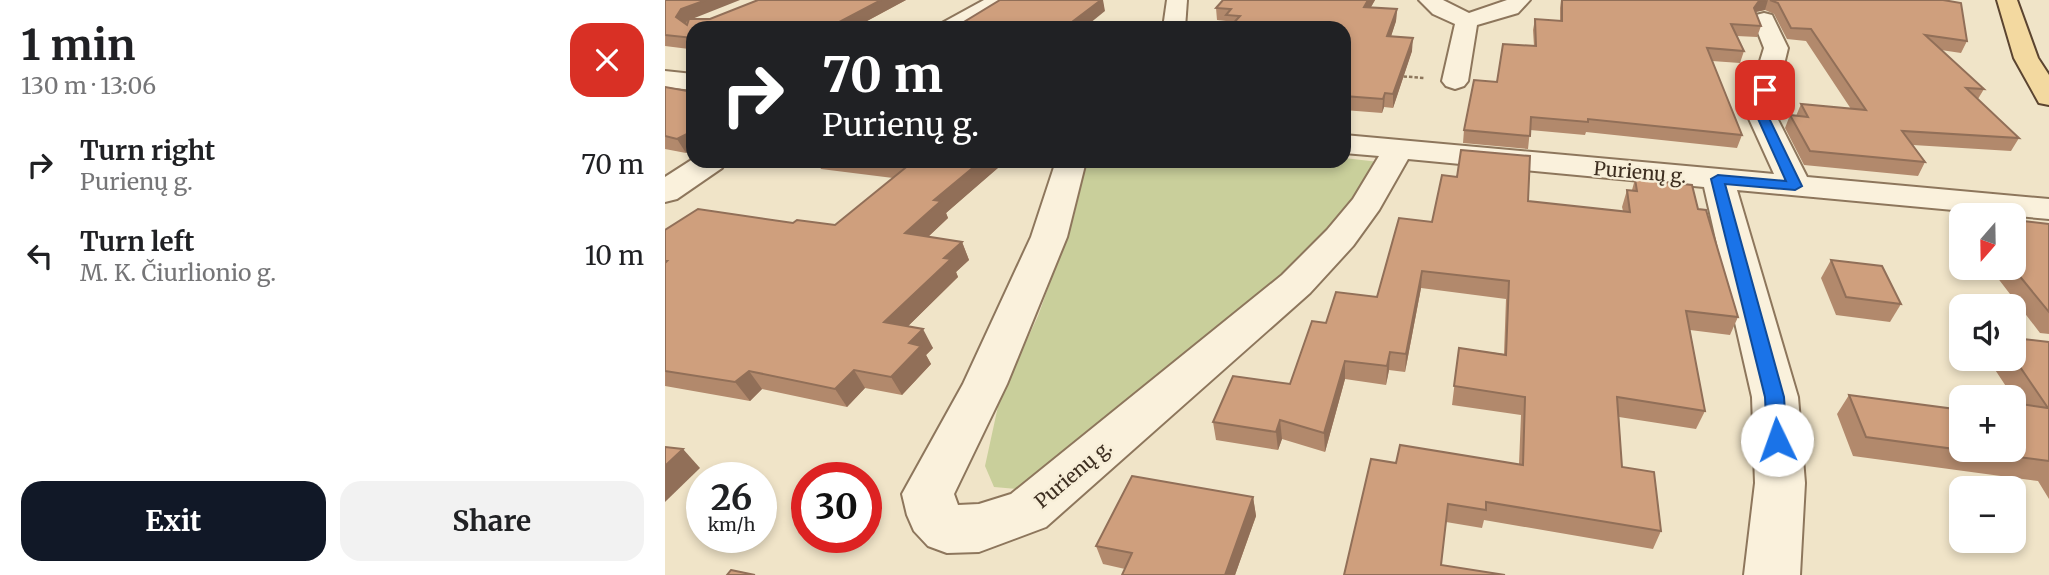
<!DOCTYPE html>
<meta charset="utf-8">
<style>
:root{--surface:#fff;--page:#f2f2f2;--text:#202124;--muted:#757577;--accent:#111827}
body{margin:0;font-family:Merriweather,serif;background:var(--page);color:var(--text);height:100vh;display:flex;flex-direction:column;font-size:26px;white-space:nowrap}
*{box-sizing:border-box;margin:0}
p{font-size:23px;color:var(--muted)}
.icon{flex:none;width:38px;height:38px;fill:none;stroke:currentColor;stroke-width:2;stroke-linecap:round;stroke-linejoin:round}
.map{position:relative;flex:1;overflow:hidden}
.side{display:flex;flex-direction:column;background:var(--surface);width:665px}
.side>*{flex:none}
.top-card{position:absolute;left:21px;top:21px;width:665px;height:147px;border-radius:21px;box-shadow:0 4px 10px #0003;background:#202124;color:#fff;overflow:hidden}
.needle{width:46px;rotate:200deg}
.controls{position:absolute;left:1284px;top:203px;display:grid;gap:14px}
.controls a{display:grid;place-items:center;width:77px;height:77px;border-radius:14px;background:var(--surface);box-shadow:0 4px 10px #0003;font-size:35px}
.speed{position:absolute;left:21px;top:462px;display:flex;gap:14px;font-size:35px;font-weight:700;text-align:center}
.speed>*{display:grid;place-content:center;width:91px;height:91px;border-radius:50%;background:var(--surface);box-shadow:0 4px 10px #0003;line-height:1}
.speed small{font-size:18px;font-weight:400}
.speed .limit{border:10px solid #d22;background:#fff;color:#111}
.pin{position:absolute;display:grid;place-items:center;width:60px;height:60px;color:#fff;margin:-30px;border-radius:14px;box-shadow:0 4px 10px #0006}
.me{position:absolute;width:77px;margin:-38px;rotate:357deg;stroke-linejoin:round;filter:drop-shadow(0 0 5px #0008)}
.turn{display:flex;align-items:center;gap:24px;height:147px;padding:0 21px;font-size:32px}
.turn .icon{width:91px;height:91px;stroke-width:2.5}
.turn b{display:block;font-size:49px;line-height:60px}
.round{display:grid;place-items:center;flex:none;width:74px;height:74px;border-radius:21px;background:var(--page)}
.overview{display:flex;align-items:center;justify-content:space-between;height:119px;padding:0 21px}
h1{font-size:42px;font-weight:700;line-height:52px}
.primary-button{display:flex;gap:14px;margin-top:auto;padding:14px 21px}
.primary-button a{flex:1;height:80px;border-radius:21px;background:var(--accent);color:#fff;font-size:28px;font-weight:700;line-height:80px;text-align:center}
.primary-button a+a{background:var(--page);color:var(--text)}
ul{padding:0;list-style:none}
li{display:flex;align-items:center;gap:21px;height:91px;padding:0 21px}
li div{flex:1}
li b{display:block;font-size:26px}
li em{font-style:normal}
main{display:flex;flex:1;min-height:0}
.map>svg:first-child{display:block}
</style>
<main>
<section class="side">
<div class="overview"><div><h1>1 min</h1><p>130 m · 13:06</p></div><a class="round" style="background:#d93025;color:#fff"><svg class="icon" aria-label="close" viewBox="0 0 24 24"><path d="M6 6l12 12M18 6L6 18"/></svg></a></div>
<ul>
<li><svg class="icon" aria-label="right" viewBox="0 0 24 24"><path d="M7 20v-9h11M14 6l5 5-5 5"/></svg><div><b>Turn right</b><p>Purienų g.</p></div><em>70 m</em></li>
<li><svg class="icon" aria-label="left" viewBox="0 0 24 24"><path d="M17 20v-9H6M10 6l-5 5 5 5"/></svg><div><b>Turn left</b><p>M. K. Čiurlionio g.</p></div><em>10 m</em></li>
</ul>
<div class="primary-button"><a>Exit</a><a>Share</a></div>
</section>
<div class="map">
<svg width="1384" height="575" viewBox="0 0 1384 575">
<rect width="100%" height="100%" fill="#f0e4c8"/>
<polygon fill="#c9cf9b" points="679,158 714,162 674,224 586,309 352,489 329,487 320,466 335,397 373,316 409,216 422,161 679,161"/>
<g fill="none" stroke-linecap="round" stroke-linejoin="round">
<g stroke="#8d765c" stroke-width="4">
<g id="minor">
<polygon points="319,0 345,0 342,4 301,28 274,28 277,23"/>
<polygon points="502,0 522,0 520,28 498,28"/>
<polygon points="754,0 778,0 804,13 842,0 865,0 853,13 812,25 803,81 799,86 790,89 781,86 777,81 790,24 768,14"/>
<polygon points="1099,13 1107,15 1123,48 1108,110 1142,177 1384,199 1384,219 1072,190 1133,397 1140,483 1135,575 1079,575 1090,483 1087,397 1039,187 743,159 714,210 688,246 645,293 381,527 314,552 282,553 263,546 249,531 242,515 237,494 298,384 366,237 391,161 421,161 402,237 342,384 289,494 293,505 314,504 346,494 617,275 662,230 688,199 714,156 679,153 679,135 1109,174 1080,110 1099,48 1088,20 1091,15"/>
<polygon points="0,71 28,74 28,90 0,87"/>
<polygon points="28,159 61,161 57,168 12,199 0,202 0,177"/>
</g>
</g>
<g stroke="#5b4430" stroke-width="4">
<polygon id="major" points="1332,0 1352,0 1373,58 1384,75 1384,105 1374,103 1349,58"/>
</g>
<polyline stroke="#8d765c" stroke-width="2.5" stroke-dasharray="3.5 2" stroke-linecap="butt" points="733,76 759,78"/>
<use href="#minor" fill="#faf1dc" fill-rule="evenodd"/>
<use href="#major" fill="#f3d9a0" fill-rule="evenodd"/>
</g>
<g fill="#b2896c">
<polygon points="0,0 25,19 45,19 93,0 241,0 189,28 28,28 28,55 24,49 0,46"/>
<polygon points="558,0 710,0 706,7 732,9 731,21 726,36 747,51 728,108 719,107 717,113 679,110 679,28 562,27 561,21 552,20 551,8"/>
<polygon points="896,0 1278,0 1302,41 1296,53 1276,50 1319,89 1313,99 1354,138 1346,151 1248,145 1260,162 1253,176 1139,165 1120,128 1125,115 1131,116 1136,104 1186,109 1141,41 1122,39 1109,14 1100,10 1091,12 1096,26 1092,37 1072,36 1079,51 1075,63 1047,61 1077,135 1072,148 921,132 920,135 865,130 863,149 798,143 799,130 832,82 869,46 868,30 870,19 895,21 895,8"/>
<polygon points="0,87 21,153 0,149"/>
<polygon points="152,161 340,161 281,213 283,218 263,237 297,242 304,260 291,272 293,277 243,326 268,348 261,355 266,364 237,395 200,388 182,407 97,389 85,401 0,386 0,230 128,223 170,225 228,178 156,169"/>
<polygon points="970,179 1033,209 1073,317 1065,335 1025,330 1040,411 1031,429 954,417 957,467 996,531 988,549 819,520 817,528 781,522 679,575 731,463 854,464 856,415 787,405 794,348 839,354 841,299 756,288 740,372 724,370 721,385 680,379 660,452 617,439 613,450 551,440 548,422 625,384 661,323 712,297 767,222 863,201 958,211 957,207 962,190 967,190"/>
<polygon points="1384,224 1384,334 1375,333 1325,268 1349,268"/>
<polygon points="1166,260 1236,304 1225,322 1171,315 1156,278"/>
<polygon points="1384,342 1384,499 1373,481 1188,456 1172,414 1184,395 1349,450 1349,403 1352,404 1349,400 1349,397 1348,397 1323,359 1349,359"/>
<polygon points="588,497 591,516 570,575 457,575 460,569 438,564 431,546"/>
</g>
<g fill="#916f58">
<polygon points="41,0 75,0 22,21 17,29 11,17 16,9"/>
<polygon points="216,0 241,0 189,28 163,28"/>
<polygon points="436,0 438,0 440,11 419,28 399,28"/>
<polygon points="703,0 710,0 699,19 699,7"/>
<polygon points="1103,0 1100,10 1090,12 1089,8 1094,1"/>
<polygon points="732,9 731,21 722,49 722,36"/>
<polygon points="748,38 747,51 728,108 728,94"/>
<polygon points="720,93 719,107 717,113 718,99"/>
<polygon points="28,131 28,150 21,153 12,139"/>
<polygon points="316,161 340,162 281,213 283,218 248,251 240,233 269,200"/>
<polygon points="297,242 304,260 291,272 293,277 229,340 219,322 279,258"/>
<polygon points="757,271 756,288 740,372 741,354"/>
<polygon points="258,329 268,348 261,355 266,364 237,395 226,377 244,343"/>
<polygon points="725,352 724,370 721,385 722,366"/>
<polygon points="680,361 680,379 660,452 659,433"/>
<polygon points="189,370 200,388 182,407 170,389"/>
<polygon points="84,371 97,389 85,401 70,382"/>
<polygon points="615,420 617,439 613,450 611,432"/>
<polygon points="18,449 35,468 0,502 0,466"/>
<polygon points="588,497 591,516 570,575 560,575"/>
</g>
<g fill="#cf9f7d" stroke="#916f58" stroke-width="2">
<polygon points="0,0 41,0 16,9 11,17 22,25 24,19 45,19 93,0 216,0 163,28 28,28 28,38 0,35"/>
<polygon points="335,0 436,0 399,28 289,28"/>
<polygon points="558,0 703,0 699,7 732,9 722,36 748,38 728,94 720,93 718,99 679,96 679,28 564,28 575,16 561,15 566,9 551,8"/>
<polygon points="897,0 1101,0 1094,1 1089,8 1096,26 1066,24 1079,51 1042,48 1077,135 923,119 923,122 866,117 865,136 799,130 809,80 832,82 838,44 871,46 870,19 897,21"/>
<polygon points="1105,0 1278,0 1296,3 1302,41 1260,35 1319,89 1301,88 1354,138 1237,131 1260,162 1145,151 1125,115 1143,117 1136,104 1201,110 1146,29 1126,28 1113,3"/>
<polygon points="0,87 28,92 28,131 12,139 0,136"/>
<polygon points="796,150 865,156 863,201 965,212 962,190 972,191 970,179 1027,185 1033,209 1041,210 1073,317 1021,311 1040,411 952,397 957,467 989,472 996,531 821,502 821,510 783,504 776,565 840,575 679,575 706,459 731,463 735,445 858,465 860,397 789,386 794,348 841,355 844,281 757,271 741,354 725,352 722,366 680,361 659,433 615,420 611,432 548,422 568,376 625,384 647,321 661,323 671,292 712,297 734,218 767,222 777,175 792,177"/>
<polygon points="216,161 316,161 269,200 276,201 240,233 297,242 279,258 286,259 219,322 258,329 244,343 256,346 226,377 189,370 170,389 84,371 70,382 0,371 0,263 2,261 0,261 0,230 33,209 128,223 132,220 170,225 245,164"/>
<polygon points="1349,220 1384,224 1384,312 1348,268 1349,268"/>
<polygon points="1166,260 1217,266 1236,304 1181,297"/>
<polygon points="1349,338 1384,342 1384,461 1297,450 1349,450 1349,416 1352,417 1349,413 1349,403 1383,408 1349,358"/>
<polygon points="1184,395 1297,410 1297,450 1201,437"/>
<polygon points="0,447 18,449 0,466"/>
<polygon points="467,476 588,497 560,575 457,575 467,553 431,546"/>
<polygon points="66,570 90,575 62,575"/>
</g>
<polygon fill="#1a73e8" stroke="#114b97" stroke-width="2" points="1100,86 1105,90 1100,110 1137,186 1130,190 1060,184 1119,397 1122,440 1119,446 1112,448 1105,446 1102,440 1100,397 1046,179 1053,175 1121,181 1089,110 1094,90"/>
<g text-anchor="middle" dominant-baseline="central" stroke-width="5" stroke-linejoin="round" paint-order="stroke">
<g font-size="19" fill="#3d2e20" stroke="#f7eed8">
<text transform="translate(975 172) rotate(5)">Purienų g.</text>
<text transform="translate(408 474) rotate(-40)">Purienų g.</text>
</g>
</g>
</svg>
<div class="controls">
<a><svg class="needle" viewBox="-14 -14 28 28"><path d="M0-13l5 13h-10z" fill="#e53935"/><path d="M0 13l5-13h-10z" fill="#757577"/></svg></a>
<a><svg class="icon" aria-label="sound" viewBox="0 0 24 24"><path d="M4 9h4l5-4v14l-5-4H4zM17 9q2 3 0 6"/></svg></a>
<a>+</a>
<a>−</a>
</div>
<div class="speed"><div>26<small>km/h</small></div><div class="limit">30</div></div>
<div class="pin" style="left:1100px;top:90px;background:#d93025"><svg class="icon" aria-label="arrive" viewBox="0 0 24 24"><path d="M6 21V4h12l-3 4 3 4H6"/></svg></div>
<svg class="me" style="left:1112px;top:440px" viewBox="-20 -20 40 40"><circle r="19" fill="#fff"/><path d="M0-13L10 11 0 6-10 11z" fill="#1a73e8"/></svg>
<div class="top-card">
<div class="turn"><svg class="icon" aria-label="right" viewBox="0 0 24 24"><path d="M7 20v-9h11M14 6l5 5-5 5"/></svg><div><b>70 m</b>Purienų g.</div></div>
</div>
</div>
</main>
